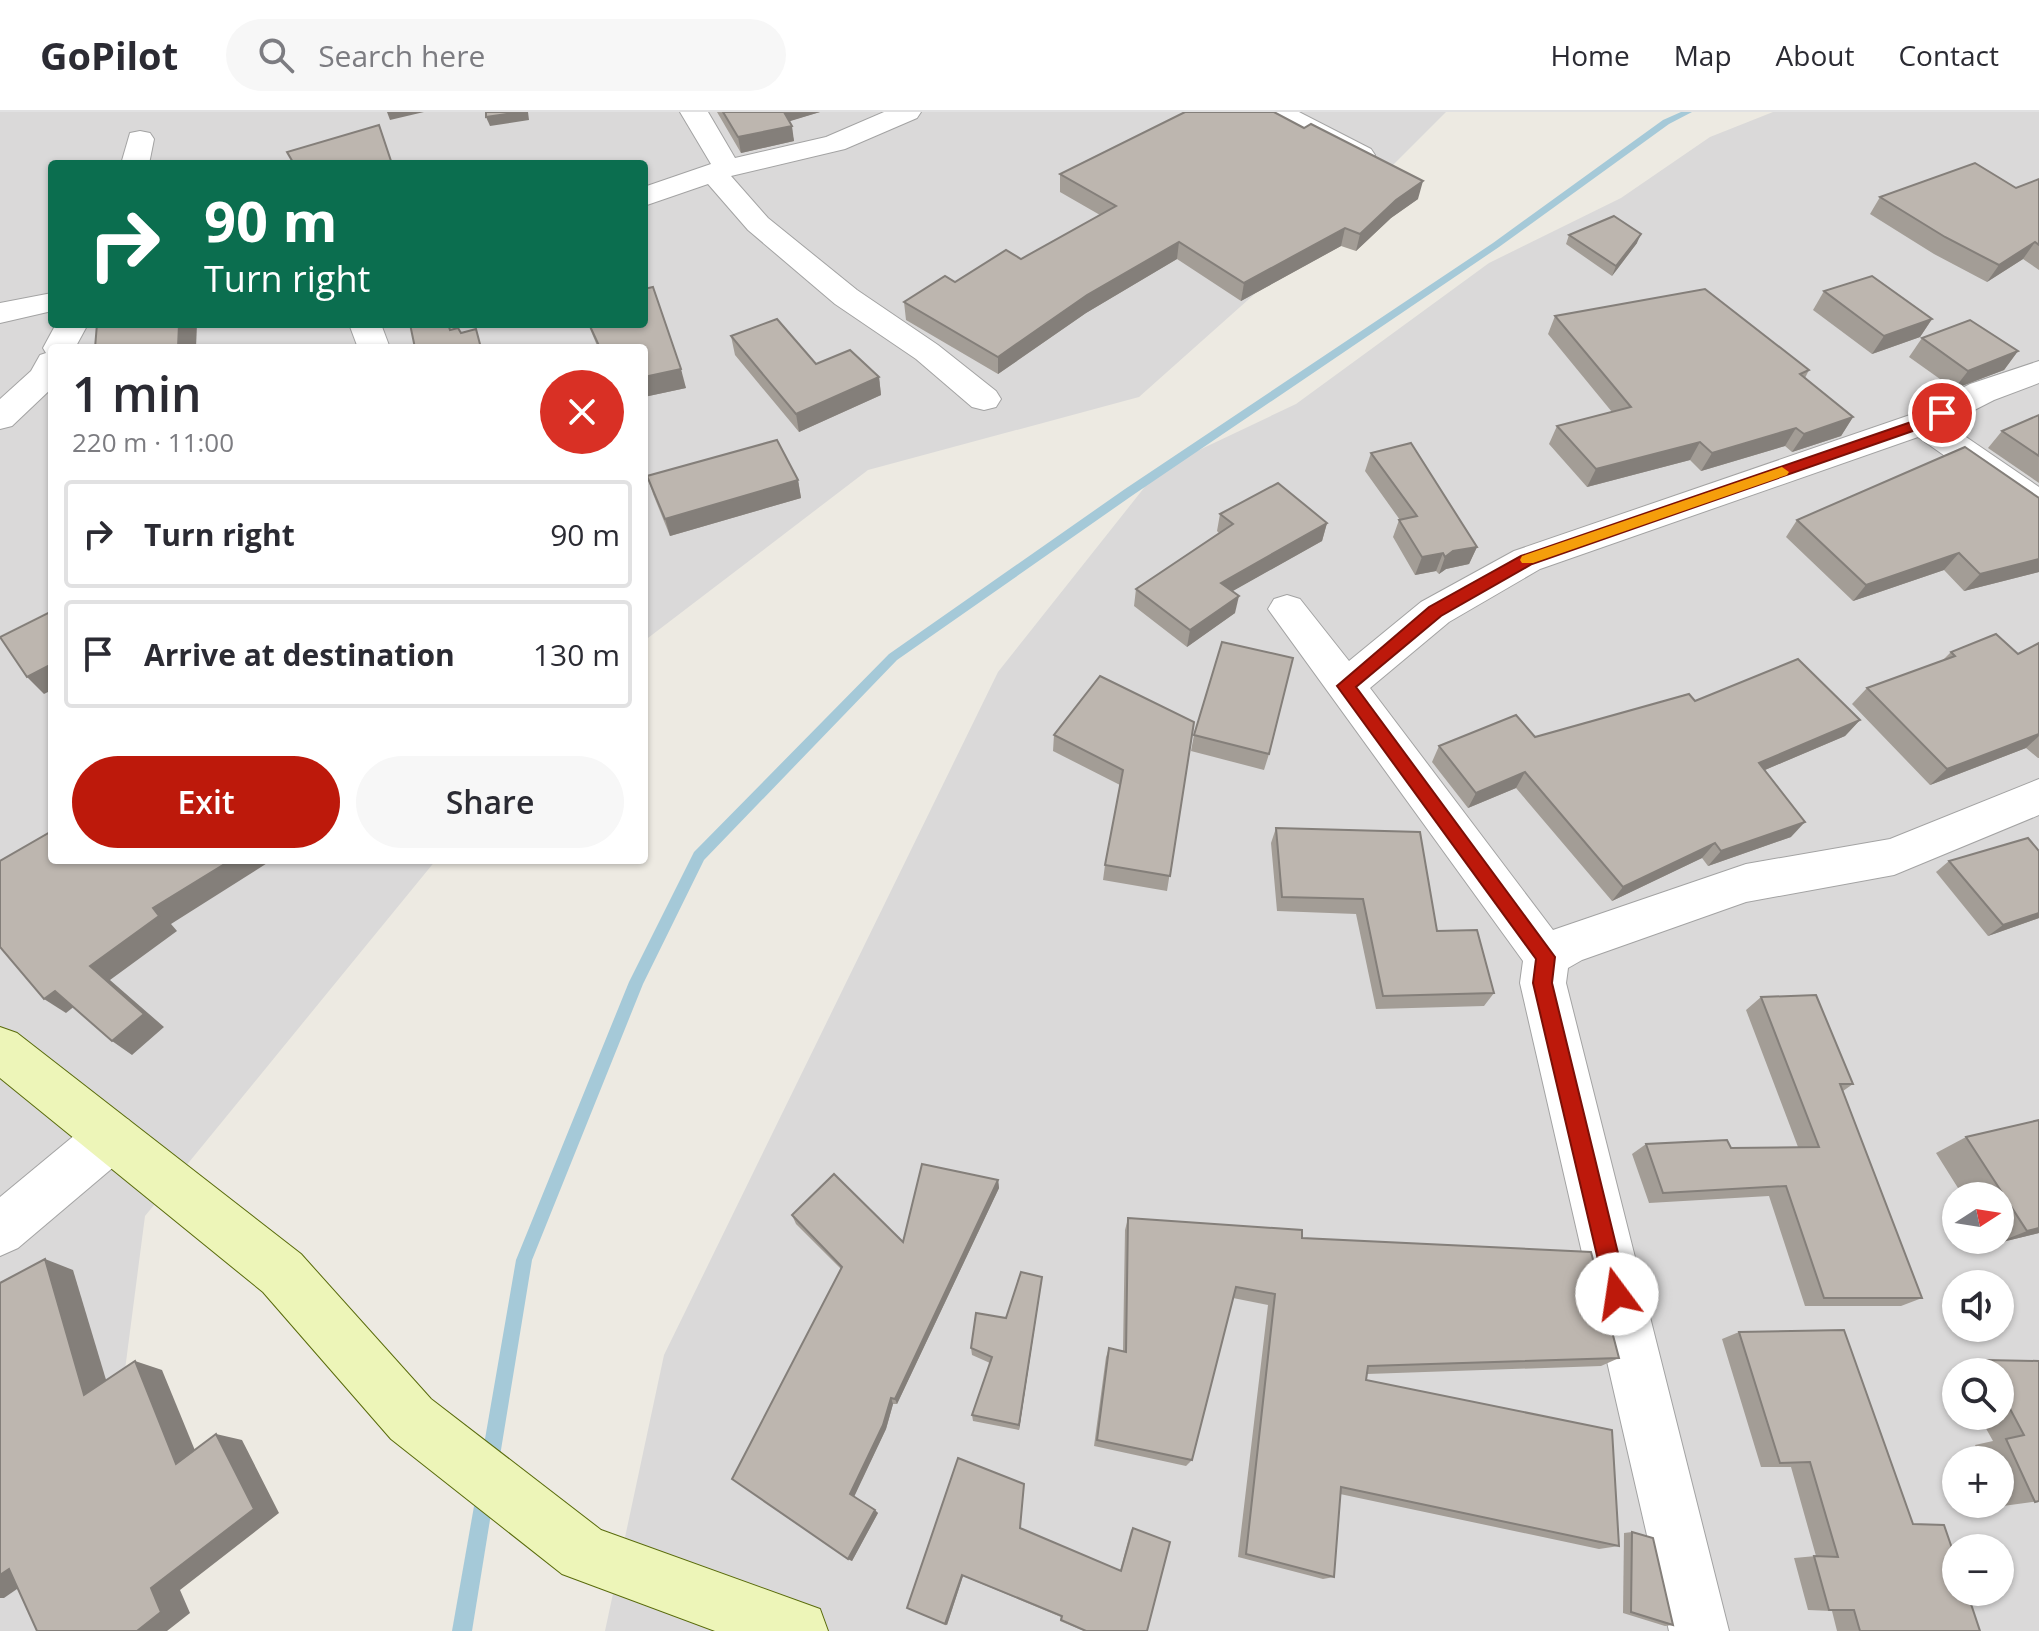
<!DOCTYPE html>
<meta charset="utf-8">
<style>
:root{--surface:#fff;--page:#f7f7f7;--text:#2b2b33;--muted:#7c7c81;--line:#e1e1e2;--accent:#bd190b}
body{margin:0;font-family:"Open Sans",sans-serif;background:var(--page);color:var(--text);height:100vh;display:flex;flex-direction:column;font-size:30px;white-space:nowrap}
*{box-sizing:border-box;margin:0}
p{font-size:26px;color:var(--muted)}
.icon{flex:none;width:44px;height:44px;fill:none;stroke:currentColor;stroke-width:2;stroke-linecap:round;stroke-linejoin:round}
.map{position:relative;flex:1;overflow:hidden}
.details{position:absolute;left:48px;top:232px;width:600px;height:520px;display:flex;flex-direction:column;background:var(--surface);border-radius:8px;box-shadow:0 2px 6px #0004}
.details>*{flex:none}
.guide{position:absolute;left:48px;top:48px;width:600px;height:168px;border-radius:8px;box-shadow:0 2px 6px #0004;background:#0b6e4f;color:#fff;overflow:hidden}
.needle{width:52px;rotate:78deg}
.tools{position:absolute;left:1942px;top:1070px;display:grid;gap:16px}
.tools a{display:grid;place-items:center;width:72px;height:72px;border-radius:50%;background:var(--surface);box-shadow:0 2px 6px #0004;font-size:40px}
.pin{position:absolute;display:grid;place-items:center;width:68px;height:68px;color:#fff;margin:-34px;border:4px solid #fff;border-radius:50%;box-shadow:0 2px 8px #0007}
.me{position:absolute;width:88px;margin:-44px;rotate:346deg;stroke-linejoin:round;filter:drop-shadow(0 0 6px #0008)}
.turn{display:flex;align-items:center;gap:28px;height:168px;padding:0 24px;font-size:36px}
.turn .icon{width:104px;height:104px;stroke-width:2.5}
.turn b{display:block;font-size:56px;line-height:68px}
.round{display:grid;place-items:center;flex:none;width:84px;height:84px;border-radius:42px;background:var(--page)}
.summary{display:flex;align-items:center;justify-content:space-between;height:136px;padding:0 24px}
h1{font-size:48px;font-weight:600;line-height:60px}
.button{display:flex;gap:16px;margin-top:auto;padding:16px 24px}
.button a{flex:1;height:92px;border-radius:48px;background:var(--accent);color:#fff;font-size:32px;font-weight:600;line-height:92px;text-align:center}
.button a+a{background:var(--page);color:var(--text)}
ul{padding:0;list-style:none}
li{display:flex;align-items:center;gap:24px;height:108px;margin:0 16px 12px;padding:0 8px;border:4px solid var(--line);border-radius:8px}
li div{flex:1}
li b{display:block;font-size:30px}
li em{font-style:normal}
header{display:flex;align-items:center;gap:48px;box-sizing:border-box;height:112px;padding:0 40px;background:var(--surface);border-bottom:2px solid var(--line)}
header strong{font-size:38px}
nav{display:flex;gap:44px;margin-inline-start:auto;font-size:28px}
.search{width:560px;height:72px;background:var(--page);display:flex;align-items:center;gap:20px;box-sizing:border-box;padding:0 28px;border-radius:44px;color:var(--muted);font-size:30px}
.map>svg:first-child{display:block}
</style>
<header>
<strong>GoPilot</strong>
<div class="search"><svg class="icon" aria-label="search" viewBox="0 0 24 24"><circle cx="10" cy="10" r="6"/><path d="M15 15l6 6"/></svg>Search here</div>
<nav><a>Home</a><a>Map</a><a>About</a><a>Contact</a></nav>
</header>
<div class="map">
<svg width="2039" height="1519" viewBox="0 0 2039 1519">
<rect width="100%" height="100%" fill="#edeae2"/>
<g fill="#dad9d9" fill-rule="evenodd">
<path d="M0,0H1446L1341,105L1139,285L868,358L644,529V236H52V748H436L145,1104L91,1519H0ZM52,52H644V212H52Z"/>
<path d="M1773,0H2039V1519H605L664,1243L998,560L1159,357L1296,292L1489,151L1621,86L1710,25ZM1956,1084H2000V1128H1956ZM1956,1172H2000V1216H1956ZM1956,1260H2000V1304H1956ZM1956,1348H2000V1392H1956ZM1956,1436H2000V1480H1956Z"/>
</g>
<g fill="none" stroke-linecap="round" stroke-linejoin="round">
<g fill="#a5c9d8" fill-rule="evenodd">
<polygon points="1681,0 1692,0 1669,12 1499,135 1133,383 897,548 704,748 643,872 532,1148 499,1350 496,1356 490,1359 484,1356 481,1350 516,1148 629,870 694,740 889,542 1125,377 1493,131 1663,8"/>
<polygon points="485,1374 492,1376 494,1383 472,1519 452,1519 476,1383 478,1376"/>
</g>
<g stroke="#a3a3a3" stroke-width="2">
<g id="street">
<polygon points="680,0 708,0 735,46 826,25 884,0 921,0 917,6 845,37 731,64 768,106 857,178 938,233 996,279 1001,287 996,295 984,298 972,295 916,247 835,192 748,118 708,72 644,94 644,75 711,52"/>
<polygon points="1264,0 1299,0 1371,37 1375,43 1371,49 1361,51 1351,49 1268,6"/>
<polygon points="140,19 150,21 154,27 149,52 121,52 130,21"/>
<polygon points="52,181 52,199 0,211 0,191"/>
<polygon points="56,212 88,212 75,236 52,236 52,276 12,314 0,317 0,287 31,259 40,243 46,241 43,236"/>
<polygon points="349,212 381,212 390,236 358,236"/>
<polygon points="2039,249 2039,271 1994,288 1947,312 2039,375 2039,404 2026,401 1918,325 1540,457 1449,510 1370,576 1553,818 1746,752 1890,727 2039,667 2039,703 1894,763 1746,790 1582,848 1568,856 1566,871 1729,1519 1669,1519 1520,871 1523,849 1268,497 1274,487 1287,483 1300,487 1349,549 1421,490 1514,439 1910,303 1970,272"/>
<polygon points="111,1001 129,1008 136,1025 129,1042 18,1136 0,1144 0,1085 93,1008"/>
</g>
</g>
<g stroke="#596b0b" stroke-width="2">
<polygon id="secondary" points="0,915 17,921 301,1142 431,1287 601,1418 820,1497 828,1519 715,1519 562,1462 391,1327 263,1180 0,966"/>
</g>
<use href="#street" fill="#fff" fill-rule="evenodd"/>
<use href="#secondary" fill="#edf5b8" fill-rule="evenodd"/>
</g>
<g fill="#a39d96">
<polygon points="717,0 820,0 789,9 794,29 741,41"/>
<polygon points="1060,62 1418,87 1391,106 1356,139 1341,134 1241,189 1177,147 1086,201 998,262 906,208 904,190 955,170 1021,147 1100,103 1060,80"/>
<polygon points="2039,67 2039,158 2023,147 1987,170 1934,142 1870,102 1880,85 2016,76"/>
<polygon points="1569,123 1637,131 1612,164 1566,132"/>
<polygon points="1824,179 1932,207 1920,225 1872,242 1813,198"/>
<polygon points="1555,204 1809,258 1805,266 1853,305 1841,324 1792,340 1785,334 1701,359 1690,348 1587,375 1549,332 1557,314 1612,300 1548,222"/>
<polygon points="588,212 644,212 686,276 644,285 644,236 598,236"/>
<polygon points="731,224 816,252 879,265 881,283 799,320 735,243"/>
<polygon points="1922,226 2018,239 2004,258 1954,277 1909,245"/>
<polygon points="2039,303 2039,371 1988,336 2002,319"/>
<polygon points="1965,335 2039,460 1964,479 1944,458 1853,489 1786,425 1797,408"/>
<polygon points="1371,341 1477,435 1469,452 1446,457 1439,462 1436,459 1415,463 1393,425 1399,408 1400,408 1365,359"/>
<polygon points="647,364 798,368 801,386 670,424 653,382"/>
<polygon points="1220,402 1327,411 1322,429 1232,479 1235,501 1187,535 1134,494 1136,477 1219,421 1217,419"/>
<polygon points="2039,531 2039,646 2038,646 2026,636 1930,673 1852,592 1867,576 1943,548 1951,540 2018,542"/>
<polygon points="1695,589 1860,608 1845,624 1765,658 1791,725 1708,754 1702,746 1612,789 1516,676 1468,696 1432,650 1439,634 1535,625"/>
<polygon points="1194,610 1167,779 1103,768 1105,753 1120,673 1053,639 1054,623"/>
<polygon points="1194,623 1269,642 1264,658 1191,639"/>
<polygon points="1276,716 1437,819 1494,881 1484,894 1376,897 1356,802 1277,799 1271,731"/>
<polygon points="1949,749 2039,806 1988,824 1936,760"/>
<polygon points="1761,885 1853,972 1843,979 1922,1186 1901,1194 1805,1194 1769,1084 1649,1091 1632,1042 1646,1032 1731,1036 1798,1035 1746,898"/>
<polygon points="1966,1025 2039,1121 1994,1132 1991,1128 2000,1128 2000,1084 1963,1084 1936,1041"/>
<polygon points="998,1068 999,1076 897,1292 893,1292 886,1317 854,1384 878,1401 852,1449 848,1447 841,1157 796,1112 792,1103 903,1130"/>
<polygon points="1128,1106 1302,1126 1619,1246 1601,1254 1367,1262 1366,1268 1619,1434 1599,1437 1340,1382 1334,1465 1323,1467 1238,1445 1268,1193 1233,1186 1192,1348 1186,1354 1094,1334 1106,1245 1109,1236 1123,1239 1125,1118"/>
<polygon points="1042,1165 1019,1318 973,1309 972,1303 990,1251 972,1243 971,1236 1006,1206"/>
<polygon points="1739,1220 1913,1412 1980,1519 1837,1519 1832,1499 1808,1498 1794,1446 1816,1444 1791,1355 1761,1355 1722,1227"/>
<polygon points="1984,1248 2039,1249 2039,1389 2003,1394 2000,1388 2000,1348 1982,1348 1975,1333 1993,1329 1979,1304 2000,1304 2000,1260 1957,1260 1955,1257"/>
<polygon points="1133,1416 1147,1519 1084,1519 1060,1509 1061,1505 963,1464 947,1513 907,1496 1020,1417 1120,1459 1131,1418"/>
<polygon points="1632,1420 1673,1513 1665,1514 1623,1501 1624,1421"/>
</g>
<g fill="#847f7a">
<polygon points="387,0 424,0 390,8"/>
<polygon points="520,0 528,0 529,8 490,14 486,5"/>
<polygon points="782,0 820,0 784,11"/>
<polygon points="792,14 794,29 741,41 738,25"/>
<polygon points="1423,69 1418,87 1391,106 1356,139 1360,122 1396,88"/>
<polygon points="1345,116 1341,134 1241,189 1244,171"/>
<polygon points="1641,122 1637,131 1612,164 1616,154"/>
<polygon points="1179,130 1177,147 1086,201 998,262 998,245 1087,183"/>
<polygon points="2035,130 2023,147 1987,170 1999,153"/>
<polygon points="1932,207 1920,225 1872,242 1884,224"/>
<polygon points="179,212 197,212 196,236 178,236"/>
<polygon points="2018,239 2004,258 1954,277 1968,259"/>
<polygon points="681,257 686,276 644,285 644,265"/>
<polygon points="879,265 881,283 799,320 796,302"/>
<polygon points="1853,305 1841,324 1792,340 1804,322"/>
<polygon points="1796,316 1785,334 1701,359 1712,341"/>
<polygon points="1700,330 1690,348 1587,375 1596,357"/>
<polygon points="798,368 801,386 670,424 665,407"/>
<polygon points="1327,411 1322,429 1217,488 1221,471"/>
<polygon points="1477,435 1469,452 1446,457 1439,462 1445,445 1453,439"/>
<polygon points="1443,441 1436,459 1415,463 1422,445"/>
<polygon points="1959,441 1944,458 1853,489 1866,473"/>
<polygon points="2039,447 2039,460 1964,479 1980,462"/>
<polygon points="1239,484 1235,501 1187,535 1190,518"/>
<polygon points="52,552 52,578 44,582 27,565"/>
<polygon points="1860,608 1845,624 1746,666 1759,651"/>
<polygon points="2039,622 2039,624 2026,636 1930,673 1947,657"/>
<polygon points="1525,660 1516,676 1468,696 1476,681"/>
<polygon points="1805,710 1791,725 1708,754 1721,739"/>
<polygon points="1715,731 1702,746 1612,789 1623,775"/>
<polygon points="231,748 272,748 171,812 177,819 110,868 164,915 132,943 112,929 90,854 153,796"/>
<polygon points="2039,801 2039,806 1988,824 2003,813"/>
<polygon points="55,879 76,893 66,901 44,887"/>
<polygon points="998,1068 999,1076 897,1292 895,1287"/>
<polygon points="2039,1116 2039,1121 1994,1132 2027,1119"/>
<polygon points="45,1147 73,1158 113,1291 84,1283"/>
<polygon points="1042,1165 1041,1173 1019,1318 1019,1313"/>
<polygon points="135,1249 162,1258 203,1358 176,1352"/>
<polygon points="891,1286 893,1292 886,1317 854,1385 850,1382"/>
<polygon points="216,1322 242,1328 279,1401 180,1478 190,1501 167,1519 137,1519 151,1476"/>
<polygon points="875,1398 878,1401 852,1449 848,1447"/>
<polygon points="9,1457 43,1459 4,1486 0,1486 0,1463"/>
<polygon points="962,1463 963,1464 947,1513 945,1512"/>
</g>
<g fill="#bdb6af" stroke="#847f7a" stroke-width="2">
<polygon points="486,0 520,0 486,5"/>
<polygon points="723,0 784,0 792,14 738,25"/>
<polygon points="1185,0 1274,0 1304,16 1311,12 1423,69 1396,88 1360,122 1345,116 1244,171 1179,130 1087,183 998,245 904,190 945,164 955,170 1006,138 1021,147 1116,94 1060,62"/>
<polygon points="379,13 392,52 294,52 287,40"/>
<polygon points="1975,51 2016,76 2039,67 2039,133 2035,130 1999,153 1945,125 1880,85"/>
<polygon points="1614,104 1641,122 1616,154 1569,123"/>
<polygon points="1872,164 1932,207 1884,224 1824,179"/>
<polygon points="653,175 681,257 644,265 644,236 600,236 589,212 644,212 644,177"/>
<polygon points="1705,177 1809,258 1800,262 1853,305 1804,322 1796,316 1712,341 1700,330 1596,357 1557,314 1631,295 1555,204"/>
<polygon points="777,207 816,252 850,238 879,265 796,302 731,224"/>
<polygon points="1970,208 2018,239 1968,259 1922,226"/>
<polygon points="97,212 179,212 178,236 95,236"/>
<polygon points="410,212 448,212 450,218 458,216 461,221 476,217 481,236 415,236"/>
<polygon points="2039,303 2039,344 2002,319"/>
<polygon points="777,328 798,368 665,407 647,364"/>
<polygon points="1411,331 1477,435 1453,439 1445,445 1443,441 1422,445 1399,408 1417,404 1371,341"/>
<polygon points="1965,335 2039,386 2039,447 1980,462 1959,441 1866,473 1797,408"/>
<polygon points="1278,371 1327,411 1221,471 1239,484 1190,518 1136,477 1233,412 1220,402"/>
<polygon points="52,499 52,552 27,565 0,525"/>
<polygon points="1996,522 2018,542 2039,531 2039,622 1947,657 1867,576 1955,544 1951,540"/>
<polygon points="1222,530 1293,546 1269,642 1194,623"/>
<polygon points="1798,547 1860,608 1759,651 1805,710 1721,739 1715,731 1623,775 1525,660 1476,681 1439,634 1516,603 1535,625 1689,582 1695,589"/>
<polygon points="1100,564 1194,610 1170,764 1105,753 1123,658 1054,623"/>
<polygon points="1276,716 1420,720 1437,819 1477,818 1494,881 1383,884 1363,787 1282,785"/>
<polygon points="52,719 52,748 231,748 153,796 159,804 90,854 144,902 112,929 55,879 44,887 0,835 0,749"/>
<polygon points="2028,726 2039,739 2039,801 2003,813 1949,749"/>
<polygon points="1816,883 1853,972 1840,972 1922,1186 1824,1186 1786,1074 1663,1081 1646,1032 1727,1028 1731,1036 1819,1035 1761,885"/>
<polygon points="2039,1008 2039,1116 2027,1119 1966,1025"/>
<polygon points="922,1052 998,1068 895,1287 891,1286 883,1313 850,1382 875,1398 848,1447 732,1367 842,1155 792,1103 834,1062 903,1130"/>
<polygon points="1128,1106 1302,1118 1302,1126 1591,1140 1619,1246 1368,1254 1366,1268 1612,1318 1619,1434 1341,1375 1334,1465 1246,1442 1275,1182 1236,1175 1192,1348 1097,1328 1109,1236 1126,1240"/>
<polygon points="45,1147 84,1283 135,1249 176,1352 216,1322 254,1397 151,1476 161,1500 137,1519 37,1519 9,1457 0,1463 0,1171"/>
<polygon points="1021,1160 1042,1165 1019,1313 972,1303 992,1245 971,1236 976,1201 1006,1206"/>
<polygon points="1844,1218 1913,1412 1944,1413 1956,1448 1956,1480 1967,1480 1980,1519 1860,1519 1854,1498 1829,1498 1814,1444 1838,1445 1810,1350 1780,1351 1739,1220"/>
<polygon points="1984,1248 2039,1249 2039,1389 2035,1390 2006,1327 2024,1323 2000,1278 2000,1260 1990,1260"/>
<polygon points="958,1346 1024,1372 1020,1416 1121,1459 1133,1416 1170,1430 1147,1519 1086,1519 1061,1508 1062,1504 962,1463 945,1512 907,1496"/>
<polygon points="1632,1420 1653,1426 1673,1513 1631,1500"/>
</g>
<polygon fill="#bd190b" stroke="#7b1007" stroke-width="2" points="1942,296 1949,301 1927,314 1532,452 1441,504 1356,575 1555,845 1552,871 1628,1182 1625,1190 1617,1193 1609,1190 1606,1182 1533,871 1536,847 1337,574 1429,495 1521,444 1917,308"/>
<polygon fill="#f59e0b" points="1782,355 1789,360 1787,363 1533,451 1522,451 1520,448 1522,444"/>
</svg>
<div class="tools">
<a><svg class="needle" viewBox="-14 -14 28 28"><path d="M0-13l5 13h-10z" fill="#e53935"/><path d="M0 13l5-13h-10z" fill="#7c7c81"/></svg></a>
<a><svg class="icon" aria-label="sound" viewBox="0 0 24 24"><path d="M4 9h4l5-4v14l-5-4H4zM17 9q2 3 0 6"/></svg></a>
<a><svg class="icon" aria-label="search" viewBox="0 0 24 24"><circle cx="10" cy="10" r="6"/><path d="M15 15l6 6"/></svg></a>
<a>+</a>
<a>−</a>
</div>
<div class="pin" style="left:1942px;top:301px;background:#d93025"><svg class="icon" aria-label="arrive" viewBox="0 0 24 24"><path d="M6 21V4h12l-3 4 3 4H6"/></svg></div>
<svg class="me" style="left:1617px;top:1182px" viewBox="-20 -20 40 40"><circle r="19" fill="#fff"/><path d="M0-13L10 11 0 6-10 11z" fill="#bd190b"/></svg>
<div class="guide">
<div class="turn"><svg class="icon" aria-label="right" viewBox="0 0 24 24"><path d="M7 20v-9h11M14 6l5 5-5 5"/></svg><div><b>90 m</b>Turn right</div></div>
</div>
<section class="details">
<div class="summary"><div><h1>1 min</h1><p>220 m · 11:00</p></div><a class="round" style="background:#d93025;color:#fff"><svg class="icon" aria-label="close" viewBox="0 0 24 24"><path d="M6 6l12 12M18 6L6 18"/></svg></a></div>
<ul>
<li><svg class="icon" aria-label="right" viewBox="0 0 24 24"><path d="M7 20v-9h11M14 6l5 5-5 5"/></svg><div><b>Turn right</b></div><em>90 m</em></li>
<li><svg class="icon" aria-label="arrive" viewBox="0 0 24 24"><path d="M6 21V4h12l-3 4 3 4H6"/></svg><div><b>Arrive at destination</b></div><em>130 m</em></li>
</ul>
<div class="button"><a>Exit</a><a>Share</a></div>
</section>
</div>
